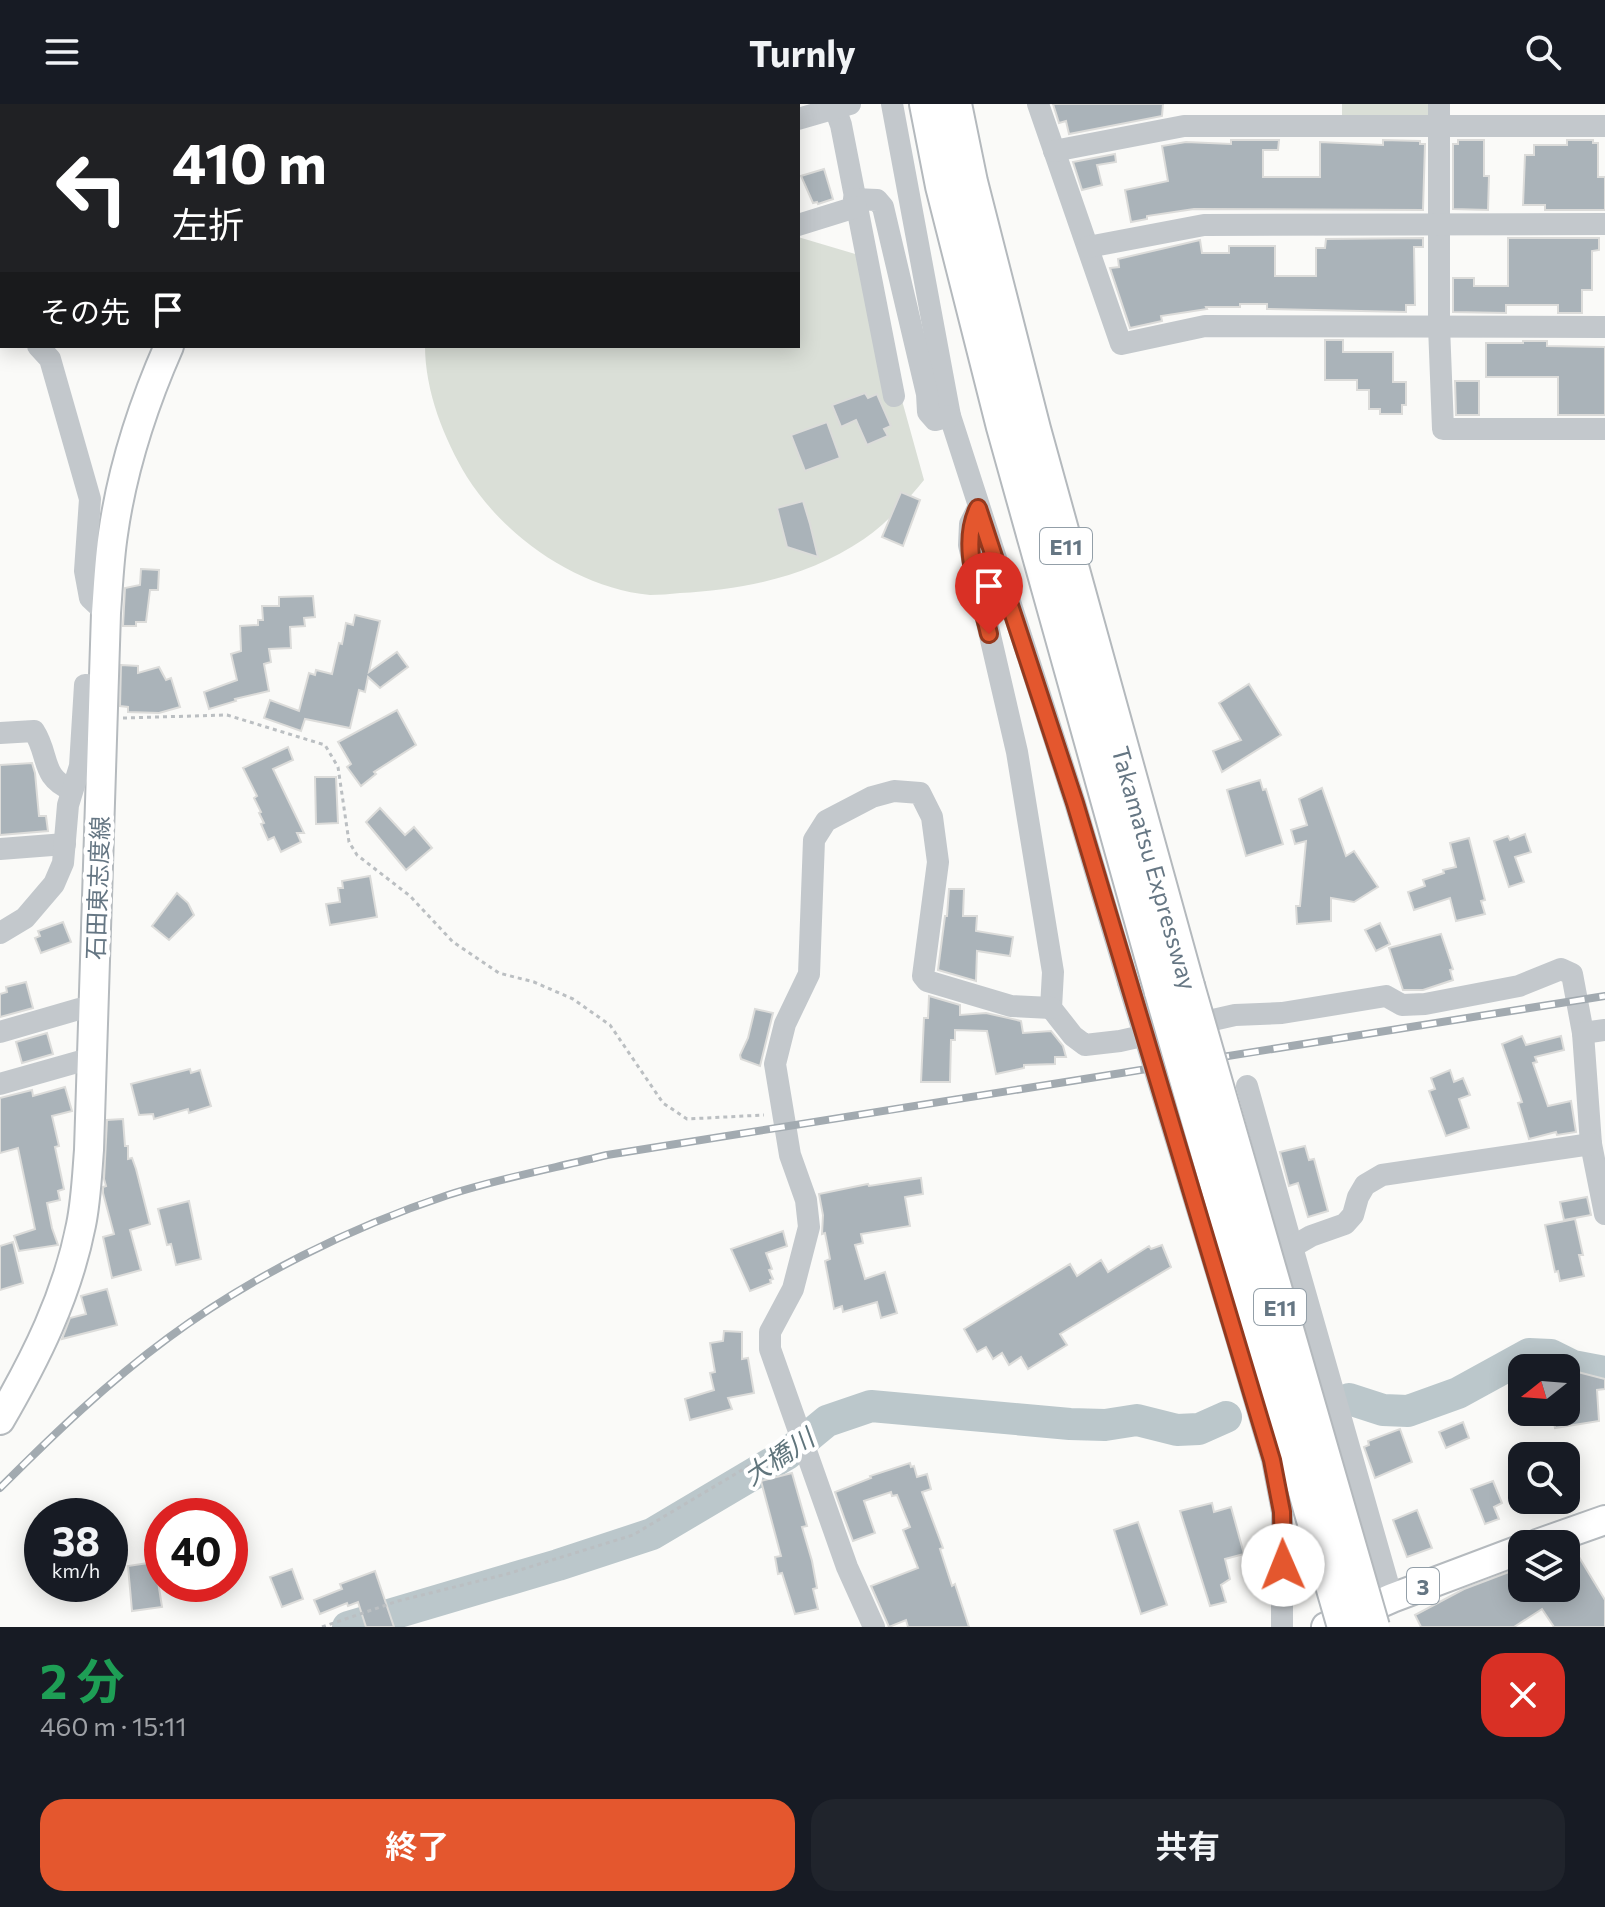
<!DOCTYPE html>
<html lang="ja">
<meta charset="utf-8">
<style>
:root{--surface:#171b24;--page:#20242c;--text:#f1f3f6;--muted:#9ea1a6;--accent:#e4572e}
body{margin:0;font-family:Commissioner,"Noto Sans JP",sans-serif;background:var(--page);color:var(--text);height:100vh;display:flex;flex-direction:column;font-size:30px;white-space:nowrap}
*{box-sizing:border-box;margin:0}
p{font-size:26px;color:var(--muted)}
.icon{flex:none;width:44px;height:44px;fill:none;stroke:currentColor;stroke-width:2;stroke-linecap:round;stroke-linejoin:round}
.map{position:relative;height:1523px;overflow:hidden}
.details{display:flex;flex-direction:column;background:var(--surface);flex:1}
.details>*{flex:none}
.top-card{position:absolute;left:0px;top:0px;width:800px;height:244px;box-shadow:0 4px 20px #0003;background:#202124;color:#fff;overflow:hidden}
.needle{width:52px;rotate:253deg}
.buttons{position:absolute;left:1508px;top:1250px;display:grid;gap:16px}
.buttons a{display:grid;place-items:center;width:72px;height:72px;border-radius:16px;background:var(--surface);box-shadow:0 4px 20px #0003;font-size:40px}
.speed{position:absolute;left:24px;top:1394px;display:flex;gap:16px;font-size:40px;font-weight:700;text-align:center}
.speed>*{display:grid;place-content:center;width:104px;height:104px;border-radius:50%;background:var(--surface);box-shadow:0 4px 20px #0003;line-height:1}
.speed small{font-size:20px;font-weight:400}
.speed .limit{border:12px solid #d22;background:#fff;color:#111}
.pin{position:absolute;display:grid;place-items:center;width:68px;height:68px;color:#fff;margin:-82px -34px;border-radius:50% 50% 50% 0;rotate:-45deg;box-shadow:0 0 8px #0007}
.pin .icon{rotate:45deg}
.me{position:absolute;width:88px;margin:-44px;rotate:359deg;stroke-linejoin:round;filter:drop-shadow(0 0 6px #0008)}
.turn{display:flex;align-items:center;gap:28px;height:168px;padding:0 40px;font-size:36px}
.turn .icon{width:104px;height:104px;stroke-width:2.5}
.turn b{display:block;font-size:56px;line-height:68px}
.then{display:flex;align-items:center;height:76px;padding:0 40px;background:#0003;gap:16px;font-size:30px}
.round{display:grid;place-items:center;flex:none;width:84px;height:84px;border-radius:24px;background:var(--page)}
.headline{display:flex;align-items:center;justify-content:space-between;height:136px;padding:0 40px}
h1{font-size:48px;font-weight:700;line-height:60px;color:#1e9e55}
.cta{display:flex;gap:16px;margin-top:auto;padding:16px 40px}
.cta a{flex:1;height:92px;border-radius:24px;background:var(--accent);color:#fff;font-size:32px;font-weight:700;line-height:92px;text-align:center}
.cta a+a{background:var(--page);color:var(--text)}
header{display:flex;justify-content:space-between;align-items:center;height:104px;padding:0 40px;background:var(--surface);font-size:36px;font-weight:700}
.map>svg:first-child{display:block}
</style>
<header><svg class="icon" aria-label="menu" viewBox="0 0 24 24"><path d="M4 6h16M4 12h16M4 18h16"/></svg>Turnly<svg class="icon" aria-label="search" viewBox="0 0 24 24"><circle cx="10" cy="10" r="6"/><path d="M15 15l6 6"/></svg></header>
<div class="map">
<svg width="1605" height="1523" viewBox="0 0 1605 1523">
<rect width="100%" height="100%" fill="#fafaf8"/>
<g fill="#dadfd7">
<polygon points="1342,0 1430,0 1430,13 1342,12"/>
<path d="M798,133L862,152L924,376C907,397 886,420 864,435C810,472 744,486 680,489C670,490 659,491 650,491C577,484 505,433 467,373C444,335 425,287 425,242H798Z"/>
</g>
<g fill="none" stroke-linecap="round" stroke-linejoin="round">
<g stroke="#bbc7cb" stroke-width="32">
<polyline points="1349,1295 1383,1306 1408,1307 1458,1289 1529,1250 1551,1251 1573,1262 1605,1268"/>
<polyline points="348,1523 558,1461 652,1430 787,1350 827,1317 871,1302 1070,1320 1105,1321 1137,1316 1177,1326 1199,1325 1226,1313"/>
</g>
</g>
<g fill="#aab3b9" stroke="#dcdcda" stroke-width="2">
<polygon points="1053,0 1163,0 1162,12 1069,30 1066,17 1059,19"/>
<polygon points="1231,36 1279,36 1278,46 1263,46 1263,73 1320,73 1320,38 1383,41 1383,36 1420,37 1420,40 1425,40 1423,106 1194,105 1147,112 1147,115 1131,118 1125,86 1168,77 1162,42 1186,38 1231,40"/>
<polygon points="1458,36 1484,36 1484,72 1489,72 1488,106 1453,105 1453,40 1458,40"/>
<polygon points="1567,36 1593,36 1593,39 1598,39 1598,73 1605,73 1605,106 1545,106 1545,101 1523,101 1525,51 1534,51 1534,41 1567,41"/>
<polygon points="1115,50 1116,58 1097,61 1102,81 1082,86 1073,58"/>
<polygon points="824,65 833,95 818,100 817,98 813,99 801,72"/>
<polygon points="1423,134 1423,143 1414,143 1415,201 1406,201 1406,208 1267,205 1267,200 1240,200 1240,203 1206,203 1207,205 1161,212 1162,217 1130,224 1110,164 1119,163 1118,155 1200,136 1202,149 1229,149 1229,142 1275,142 1275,172 1316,172 1316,144 1325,144 1326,135"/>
<polygon points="1508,134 1599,134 1599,146 1592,147 1592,186 1582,186 1582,209 1558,209 1558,201 1506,201 1506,209 1453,208 1453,174 1474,174 1474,182 1508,182"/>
<polygon points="1325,236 1343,236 1343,248 1393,248 1393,278 1406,278 1406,301 1402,301 1402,310 1380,310 1380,305 1369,305 1369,286 1357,286 1357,276 1325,276"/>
<polygon points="1523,237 1547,237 1547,242 1605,243 1605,311 1558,311 1558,273 1486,273 1486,239 1523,239"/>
<polygon points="1455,277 1479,277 1479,311 1456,311"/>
<polygon points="865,289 868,294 877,290 891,322 884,325 888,332 867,341 856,316 841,323 832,301"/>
<polygon points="827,318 840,354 805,367 791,331"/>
<polygon points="901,388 920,396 903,442 882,433"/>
<polygon points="803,397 810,420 818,453 787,443 777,404"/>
<polygon points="141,465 159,466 158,486 150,486 146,518 136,518 136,522 123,522 125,484 140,481"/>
<polygon points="313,492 315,513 304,514 305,522 290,523 291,544 269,545 271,558 264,560 269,587 235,595 236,597 209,605 204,588 237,576 231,550 241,547 240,522 258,521 258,516 263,516 262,502 279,502 279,493"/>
<polygon points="355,511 380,517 369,568 397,548 408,563 380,584 368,573 365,588 359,586 350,624 305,615 301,627 264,614 270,596 299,607 309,569 315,571 316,566 332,570 339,539 342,540 346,519 353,521"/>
<polygon points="121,561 138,562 138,569 159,563 166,576 171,574 180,603 159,609 128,608 128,603 120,602"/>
<polygon points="1249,580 1281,631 1222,668 1213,647 1241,636 1219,599"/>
<polygon points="397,606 416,641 374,668 376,670 361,682 347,663 351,660 338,638"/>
<polygon points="288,643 293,656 273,665 304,729 297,729 301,738 281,748 274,733 268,736 261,720 264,719 259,709 261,708 254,694 257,692 243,664"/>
<polygon points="32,659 35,669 39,712 46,712 48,727 0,731 0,661"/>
<polygon points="315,673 336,673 338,719 316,720"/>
<polygon points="1260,676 1263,686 1266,685 1283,740 1246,752 1227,686"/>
<polygon points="1322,684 1346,752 1354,747 1378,783 1354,798 1331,794 1331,817 1297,820 1296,802 1300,802 1306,737 1295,740 1291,726 1307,721 1299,695"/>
<polygon points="380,704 405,731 414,723 432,744 406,766 366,718"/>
<polygon points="1525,730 1531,748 1515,753 1524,778 1509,783 1494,737 1508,732 1510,736"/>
<polygon points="1469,734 1485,796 1481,797 1485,810 1456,817 1450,794 1414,806 1408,788 1425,782 1423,776 1444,769 1443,766 1456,763 1450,739"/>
<polygon points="370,772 377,813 330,821 326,800 340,798 338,784 343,784 342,777"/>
<polygon points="949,785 964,785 963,812 977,812 976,827 1013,833 1010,852 977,847 976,877 938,866 945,812 947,812"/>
<polygon points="177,789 188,799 194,811 169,836 152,822"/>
<polygon points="63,818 71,838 41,849 35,834 40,832 38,827"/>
<polygon points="1380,819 1390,840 1376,847 1365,826"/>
<polygon points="1441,830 1453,865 1450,866 1453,876 1423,886 1403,886 1389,844"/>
<polygon points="26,878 33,904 0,913 0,890 7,888 6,883"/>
<polygon points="929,892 960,901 960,911 986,909 1021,917 1023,929 1051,927 1063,942 1066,953 1055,953 1055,960 1024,961 1024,964 996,970 987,927 955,926 955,936 951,936 950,978 921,978 924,914 928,914"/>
<polygon points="755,905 773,909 760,962 741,955 740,951 748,934"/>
<polygon points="47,929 53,950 22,959 16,938"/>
<polygon points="1522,932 1526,941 1561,932 1564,946 1535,953 1537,958 1533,959 1548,1002 1571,997 1576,1028 1557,1031 1556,1028 1529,1035 1518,999 1522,998 1502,940"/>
<polygon points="190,965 191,969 200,966 211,1002 189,1009 188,1005 154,1015 153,1010 139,1011 131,980"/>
<polygon points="1450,966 1454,978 1463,974 1470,991 1459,995 1469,1024 1446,1032 1429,987 1435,985 1431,974"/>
<polygon points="65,983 72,1007 52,1012 59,1042 55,1043 64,1085 58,1087 60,1096 47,1099 52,1124 58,1141 19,1147 14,1132 35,1125 18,1044 0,1049 0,994 32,986 33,992"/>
<polygon points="123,1015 125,1042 128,1042 128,1055 132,1054 136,1065 150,1120 130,1126 141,1166 112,1174 103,1133 114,1130 103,1089 103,1083 106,1082 104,1075 107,1016"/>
<polygon points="1305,1042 1309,1056 1314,1055 1328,1107 1308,1113 1298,1079 1289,1082 1280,1048"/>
<polygon points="921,1074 923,1090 905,1093 910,1122 861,1130 863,1139 855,1141 865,1175 885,1168 897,1209 881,1214 877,1198 843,1208 842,1202 834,1205 825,1157 830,1155 825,1129 822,1130 823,1111 819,1090 868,1080 869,1082"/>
<polygon points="1587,1093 1591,1111 1564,1116 1560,1098"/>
<polygon points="189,1097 201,1155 176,1161 171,1140 167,1141 158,1105"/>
<polygon points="1575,1115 1583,1151 1579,1151 1584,1172 1560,1177 1558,1167 1555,1168 1545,1121"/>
<polygon points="783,1127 787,1142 766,1149 772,1165 769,1166 773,1175 770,1176 771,1179 750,1187 731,1145"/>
<polygon points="13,1138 23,1179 0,1186 0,1142"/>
<polygon points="1162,1141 1171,1163 1060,1230 1067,1241 1028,1265 1021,1253 1009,1261 1002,1249 993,1255 986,1243 977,1248 964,1225 1070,1160 1077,1172 1101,1156 1108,1168 1149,1142 1151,1145"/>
<polygon points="107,1185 117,1221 62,1235 70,1214 86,1210 81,1192"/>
<polygon points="724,1227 742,1228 742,1255 748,1254 754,1289 728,1294 732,1305 690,1316 685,1295 714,1286 710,1269 715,1268 710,1239 723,1237"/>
<polygon points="1566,1265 1605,1275 1605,1285 1597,1286 1599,1317 1555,1324 1552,1308 1566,1308 1568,1298"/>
<polygon points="1463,1318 1469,1334 1446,1344 1439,1328"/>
<polygon points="1400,1325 1412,1358 1375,1374 1364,1343 1369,1341 1368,1337"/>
<polygon points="910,1359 911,1363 914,1362 917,1373 927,1370 931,1385 922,1388 943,1444 940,1445 952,1482 955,1480 969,1523 908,1523 906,1516 889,1523 871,1482 918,1464 903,1426 910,1423 897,1391 892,1392 891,1388 864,1397 875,1429 853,1437 845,1416 835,1388 871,1374 870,1372"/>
<polygon points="792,1369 807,1422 802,1423 812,1457 817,1484 813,1485 818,1505 795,1510 782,1469 778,1470 775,1453 781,1452 761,1377"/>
<polygon points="1493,1377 1502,1399 1494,1403 1499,1415 1485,1420 1471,1385"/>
<polygon points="1212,1399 1214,1408 1231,1403 1244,1450 1225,1455 1230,1475 1221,1481 1226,1498 1210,1502 1180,1407"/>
<polygon points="1417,1406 1432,1444 1407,1453 1393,1416"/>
<polygon points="1138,1418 1167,1501 1141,1510 1114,1426"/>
<polygon points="1579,1453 1605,1496 1605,1523 1554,1523 1542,1505 1514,1523 1421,1523 1415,1511 1464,1485 1522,1463 1522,1484 1566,1484 1566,1461"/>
<polygon points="155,1458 162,1503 132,1507 128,1462"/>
<polygon points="292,1465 303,1495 282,1503 270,1473"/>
<polygon points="375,1467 394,1523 366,1523 358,1498 348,1502 347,1499 320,1510 314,1496 342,1485 340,1480"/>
</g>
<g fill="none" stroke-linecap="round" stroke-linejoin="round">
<g stroke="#b5babe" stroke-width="32">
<g id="major">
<polyline points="315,2 317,0"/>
<path d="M0,1316C36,1254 67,1192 81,1121C86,1097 87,1071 89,1046L106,509C108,483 109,456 113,430C122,366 143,301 169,242"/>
<polyline points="1537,1440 1605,1416"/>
<polyline points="1326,1523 1392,1494 1522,1445"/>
</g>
</g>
<g stroke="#b4b9bd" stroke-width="36">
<g id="highway">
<polyline points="926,0 942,82 1003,323 1161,888"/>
<polyline points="955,0 971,78 1034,325 1188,882"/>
</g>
</g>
<g stroke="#bbbfc2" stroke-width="3" stroke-dasharray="4 4" stroke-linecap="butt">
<polyline points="38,2 39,0"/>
<polyline points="0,68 2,66"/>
<polyline points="123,614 227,611 325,641 338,663 349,738 357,751 410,792 453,838 499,869 534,878 573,895 610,921 663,999 687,1015 764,1011"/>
<polyline points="322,1523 398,1497 507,1470 633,1431 784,1341"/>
</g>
<g stroke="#c3c8cc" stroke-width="22">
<polyline points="532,0 534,2"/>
<polyline points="892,0 950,312 1075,699 1128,878"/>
<polyline points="1038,0 1121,240 1205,222 1605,223"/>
<polyline points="1439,0 1439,222 1443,325 1605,325"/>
<polyline points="835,4 841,21 894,292"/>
<polyline points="798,15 850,0"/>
<polyline points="1054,47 1184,22 1605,22"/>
<polyline points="854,95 877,96 883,103 927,290 928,308 935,316 950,312"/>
<polyline points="798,121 856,103"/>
<polyline points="1088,143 1204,121 1605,120"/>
<polyline points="0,216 2,217"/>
<polyline points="38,242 50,255 90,395 85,467 90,494 106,509"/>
<polyline points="978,404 970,420 969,441 1017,648 1053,868 1051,904 1073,932 1085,941 1120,937 1235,911 1282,909 1386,892 1402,901 1425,900 1519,882 1561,865 1572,870 1583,929 1591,1040 1605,1110"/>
<path d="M0,629L34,627C50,652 40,673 72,686"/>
<polyline points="0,745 65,740"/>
<polyline points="0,829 25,814 54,780 63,759 68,701 80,662 85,581 104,582"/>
<polyline points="0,928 79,905 93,904"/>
<polyline points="1583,929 1605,926"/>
<polyline points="0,980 81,957 92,957"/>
<polyline points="1247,982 1292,1143"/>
<polyline points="1230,1214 1272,1356 1282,1408 1282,1523"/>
<polyline points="1392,1494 1292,1143 1311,1132 1345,1120 1353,1111 1358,1093 1365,1081 1382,1071 1591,1040"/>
<polyline points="874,1523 847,1463 770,1245 770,1228 793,1185 809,1123 806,1096 790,1051 775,960 785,920 809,870 814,736 826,717 872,693 894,687 920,689 932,713 938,758 923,872 927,877 1011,902 1051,904"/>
</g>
<use href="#major" stroke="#fff" stroke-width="28"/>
<use href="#highway" stroke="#fff" stroke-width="32"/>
<g stroke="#a2aab0" stroke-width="8">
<path id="rail" d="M0,1384C53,1331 107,1279 168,1234C250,1173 351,1123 448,1091C500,1074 555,1064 607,1051L1605,892"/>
</g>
<use href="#rail" stroke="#fff" stroke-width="5" stroke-dasharray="15" stroke-linecap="butt"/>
<g stroke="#b4b9bd" stroke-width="36" stroke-linecap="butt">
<g id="highway-bridge">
<polyline points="1188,882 1373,1523"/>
<polyline points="1161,888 1344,1523"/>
</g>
</g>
<polyline stroke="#c3c8cc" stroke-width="22" points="1128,878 1230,1214"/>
<use href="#highway-bridge" stroke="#fff" stroke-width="32"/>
</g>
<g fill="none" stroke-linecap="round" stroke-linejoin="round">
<g stroke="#94391e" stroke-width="20">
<path id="route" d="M989,530C980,490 959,442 978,404L1075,699L1272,1356L1282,1408L1283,1461"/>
</g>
<use href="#route" stroke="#e4572e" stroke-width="14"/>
</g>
<g text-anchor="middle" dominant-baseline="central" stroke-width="8" stroke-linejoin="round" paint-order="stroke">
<g fill="#fff" stroke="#939fa8" stroke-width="2">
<rect x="1040" y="424" width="52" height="36" rx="6"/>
<rect x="1254" y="1185" width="52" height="36" rx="6"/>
<rect x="1407" y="1464" width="32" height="36" rx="6"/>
</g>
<g font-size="22" font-weight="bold" fill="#657683">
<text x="1066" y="442">E11</text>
<text x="1280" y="1203">E11</text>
<text x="1423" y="1482">3</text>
</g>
<g font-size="24" fill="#657683" stroke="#fff">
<text transform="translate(1155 764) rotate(74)">Takamatsu Expressway</text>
<text transform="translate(97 784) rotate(-88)">石田東志度線</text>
</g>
<g font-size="26" font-style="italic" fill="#60757c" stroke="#fff">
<text transform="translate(778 1352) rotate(-34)">大橋川</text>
</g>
</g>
</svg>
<div class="buttons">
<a><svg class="needle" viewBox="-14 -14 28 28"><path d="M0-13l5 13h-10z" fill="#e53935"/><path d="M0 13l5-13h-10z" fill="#9ea1a6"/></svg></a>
<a><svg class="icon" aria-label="search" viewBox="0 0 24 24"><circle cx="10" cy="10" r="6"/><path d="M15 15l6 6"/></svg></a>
<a><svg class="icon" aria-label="layers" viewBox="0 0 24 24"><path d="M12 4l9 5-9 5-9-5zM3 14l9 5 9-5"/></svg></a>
</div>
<div class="speed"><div>38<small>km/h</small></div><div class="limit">40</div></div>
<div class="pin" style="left:989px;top:530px;background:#d93025"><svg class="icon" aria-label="arrive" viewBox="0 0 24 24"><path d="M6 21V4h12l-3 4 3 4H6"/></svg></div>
<svg class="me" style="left:1283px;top:1461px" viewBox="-20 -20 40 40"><circle r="19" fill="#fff"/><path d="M0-13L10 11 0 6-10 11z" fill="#e4572e"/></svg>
<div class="top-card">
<div class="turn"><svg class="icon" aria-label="left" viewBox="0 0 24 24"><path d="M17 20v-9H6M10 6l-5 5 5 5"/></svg><div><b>410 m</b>左折</div></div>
<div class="then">その先<svg class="icon" aria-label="arrive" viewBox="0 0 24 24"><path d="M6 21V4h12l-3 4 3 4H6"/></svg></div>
</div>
</div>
<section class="details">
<div class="headline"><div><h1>2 分</h1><p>460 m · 15:11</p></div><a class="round" style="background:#d93025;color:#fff"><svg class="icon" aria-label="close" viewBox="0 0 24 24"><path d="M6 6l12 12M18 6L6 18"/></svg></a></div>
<div class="cta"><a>終了</a><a>共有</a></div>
</section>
